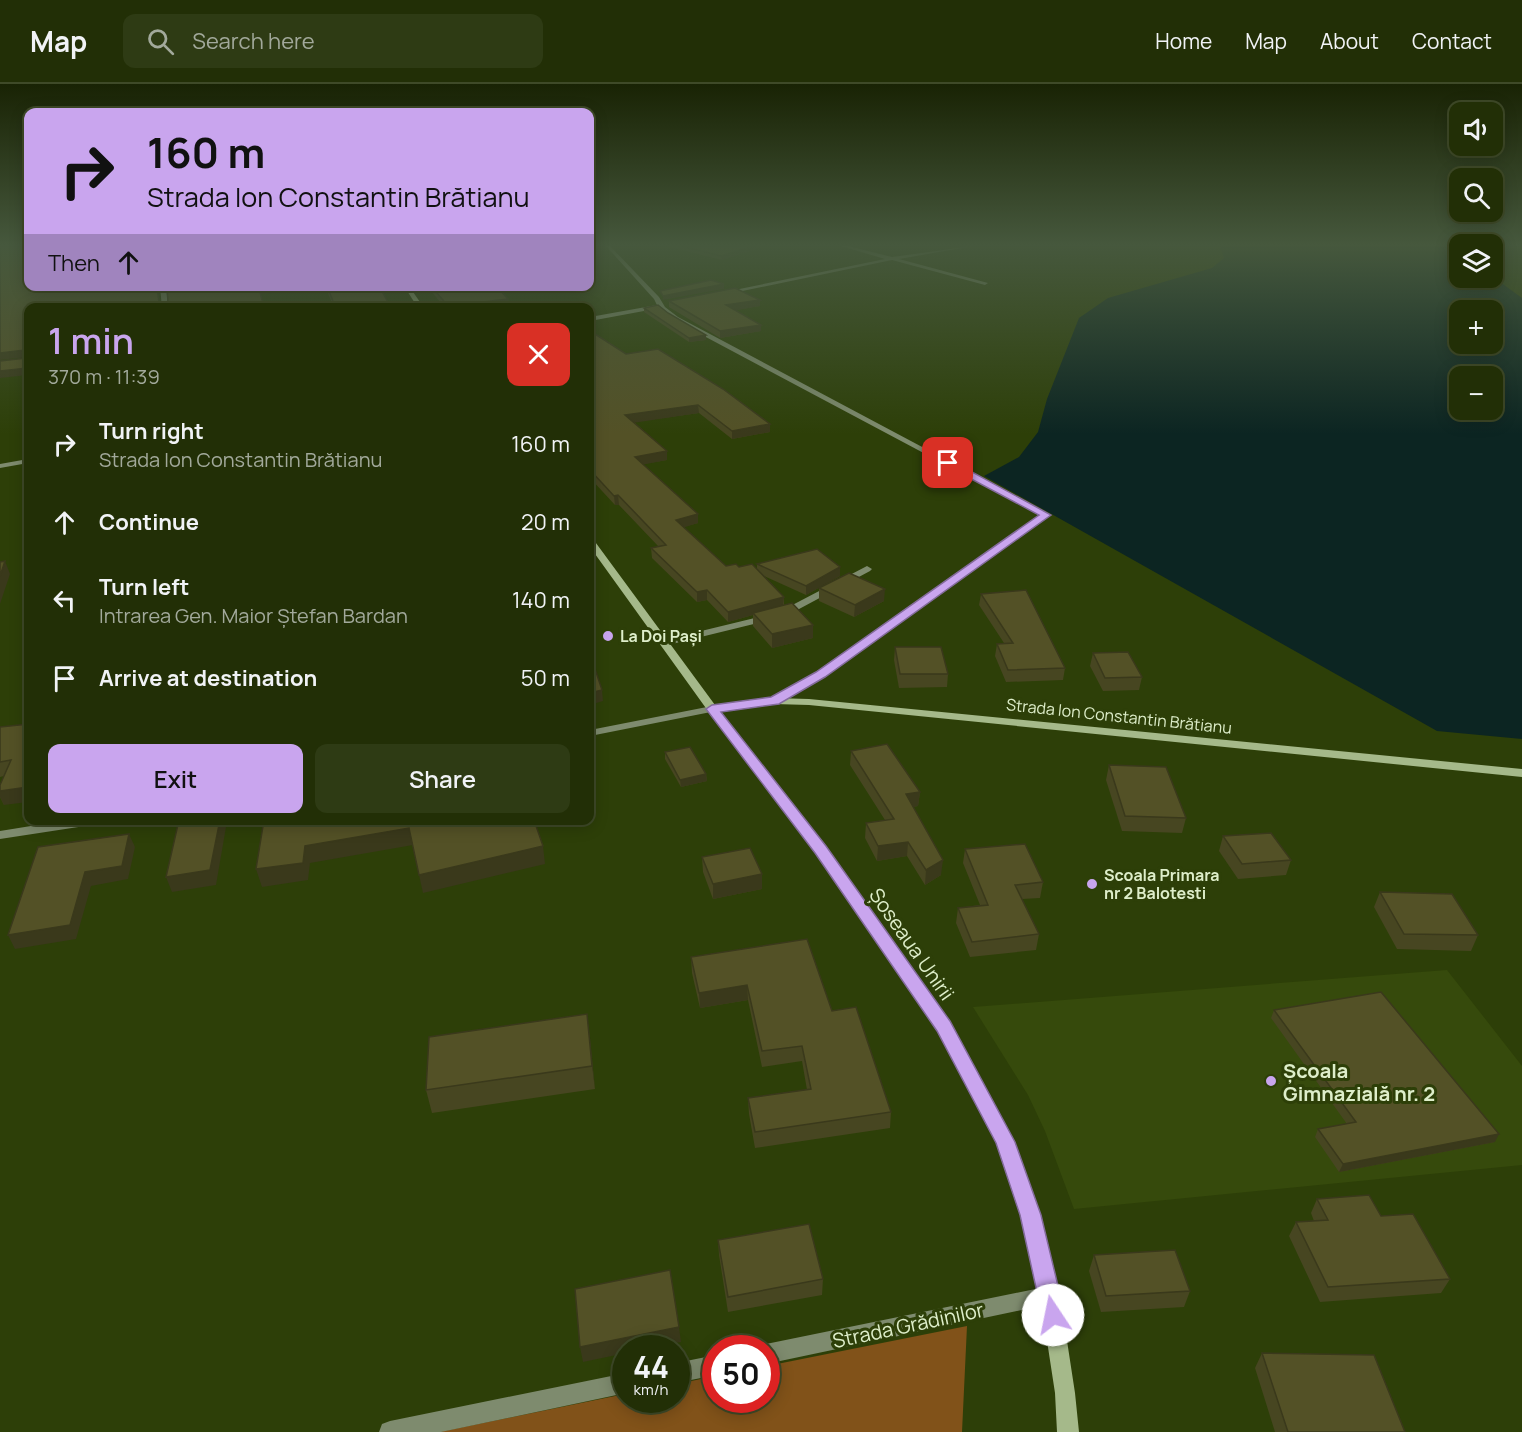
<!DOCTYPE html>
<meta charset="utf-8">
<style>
:root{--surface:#222f06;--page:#2e3b14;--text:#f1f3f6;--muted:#a2a99b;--line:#3f4a28;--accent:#c9a5ee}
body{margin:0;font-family:Manrope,sans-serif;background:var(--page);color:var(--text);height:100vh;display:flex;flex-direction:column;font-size:22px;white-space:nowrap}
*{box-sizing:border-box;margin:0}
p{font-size:20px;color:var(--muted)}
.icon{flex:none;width:33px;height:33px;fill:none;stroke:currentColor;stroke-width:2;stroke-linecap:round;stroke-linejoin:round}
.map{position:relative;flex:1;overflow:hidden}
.sheet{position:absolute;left:24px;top:219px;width:570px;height:522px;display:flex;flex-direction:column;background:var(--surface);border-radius:12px;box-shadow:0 3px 15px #0003,0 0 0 2px var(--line)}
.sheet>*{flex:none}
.hud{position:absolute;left:24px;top:24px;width:570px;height:183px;border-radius:12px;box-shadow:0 3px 15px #0003,0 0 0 2px var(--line);background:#c9a5ee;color:#111;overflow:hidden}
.buttons{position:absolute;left:1449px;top:18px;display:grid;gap:12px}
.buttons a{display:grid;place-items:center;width:54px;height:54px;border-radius:12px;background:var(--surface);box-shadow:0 3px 15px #0003,0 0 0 2px var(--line);font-size:30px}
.speed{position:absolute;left:612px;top:1251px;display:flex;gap:12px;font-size:30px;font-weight:700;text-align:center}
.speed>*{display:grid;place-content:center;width:78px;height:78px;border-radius:50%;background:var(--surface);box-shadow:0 3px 15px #0003,0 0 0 2px var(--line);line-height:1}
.speed small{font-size:15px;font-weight:400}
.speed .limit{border:9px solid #d22;background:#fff;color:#111}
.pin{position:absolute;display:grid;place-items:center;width:51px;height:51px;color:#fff;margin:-26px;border-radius:12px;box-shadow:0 3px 9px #0006}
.me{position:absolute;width:66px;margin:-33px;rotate:349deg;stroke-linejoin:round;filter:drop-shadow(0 0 4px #0008)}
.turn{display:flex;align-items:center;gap:21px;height:126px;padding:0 24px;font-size:27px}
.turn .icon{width:78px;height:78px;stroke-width:2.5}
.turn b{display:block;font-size:42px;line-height:51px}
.then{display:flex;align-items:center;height:57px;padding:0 24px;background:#0003;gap:12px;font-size:22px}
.round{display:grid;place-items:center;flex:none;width:63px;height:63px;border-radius:12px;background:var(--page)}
.summary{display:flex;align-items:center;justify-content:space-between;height:102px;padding:0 24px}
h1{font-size:36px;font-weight:600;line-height:45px;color:var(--accent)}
.primary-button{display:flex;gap:12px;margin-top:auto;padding:12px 24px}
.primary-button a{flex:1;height:69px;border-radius:12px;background:var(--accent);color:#111;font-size:24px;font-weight:600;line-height:69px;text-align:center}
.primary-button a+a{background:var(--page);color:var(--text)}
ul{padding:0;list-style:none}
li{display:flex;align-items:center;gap:18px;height:78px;padding:0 24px}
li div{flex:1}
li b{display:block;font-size:22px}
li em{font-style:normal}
header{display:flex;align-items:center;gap:36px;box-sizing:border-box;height:84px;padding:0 30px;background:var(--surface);border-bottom:2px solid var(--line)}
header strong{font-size:28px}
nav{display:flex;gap:33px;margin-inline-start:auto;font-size:21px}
.search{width:420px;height:54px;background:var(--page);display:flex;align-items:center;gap:15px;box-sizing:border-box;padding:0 21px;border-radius:12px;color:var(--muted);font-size:22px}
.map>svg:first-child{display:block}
</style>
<header>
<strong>Map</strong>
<div class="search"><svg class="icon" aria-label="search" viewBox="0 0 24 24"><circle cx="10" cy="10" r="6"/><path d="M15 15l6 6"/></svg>Search here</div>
<nav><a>Home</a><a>Map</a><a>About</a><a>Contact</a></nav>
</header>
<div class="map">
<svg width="1522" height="1348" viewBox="0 0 1522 1348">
<rect width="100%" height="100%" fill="#2d3f08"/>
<polygon fill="#364a0c" points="1447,886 1522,982 1522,1081 1074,1125 1045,1047 1028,1011 973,923"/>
<polygon fill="#815219" points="967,1242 962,1348 439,1348 625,1310 626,1316 676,1316 677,1300 715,1292 716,1316 766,1316 767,1282"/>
<path fill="#0c2522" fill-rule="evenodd" d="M1220,162H1459L1460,194L1493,193L1522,214V655L1437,647L984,392L1019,373L1038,348L1047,315L1079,234L1108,214L1212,184L1224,174ZM1460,226H1492V260H1460ZM1460,292H1492V326H1460Z"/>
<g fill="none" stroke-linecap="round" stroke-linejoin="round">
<g fill="#7e8b6e" fill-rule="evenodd">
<polygon points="606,162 610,162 659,213 665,223 678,233 1050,431 825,593 778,619 770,619 768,617 770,615 817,589 1040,431 689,244 669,232 660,224 590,237 590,233 657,221 654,215"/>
<polygon points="841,162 848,162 892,173 973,162 899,175 988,199 985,201 892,176 723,211 720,209 885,175"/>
<polygon points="160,202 166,202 168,224 162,224"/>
<polygon points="28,375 28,379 0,384 0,380"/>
<polygon points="867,482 872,485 870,487 786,532 664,562 659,559 660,557 779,528"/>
<polygon points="712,622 718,625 716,627 590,652 590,646"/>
<polygon points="68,736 104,736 98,740 0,755 0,747"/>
<polygon points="1050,1202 1057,1204 1060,1211 1057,1218 1050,1220 766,1280 766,1264 758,1264 766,1260"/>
<polygon points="716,1271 716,1291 676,1299 676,1279"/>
<polygon points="626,1289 626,1309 441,1348 379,1348 382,1340 390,1337"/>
</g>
<g fill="#a5b98a" fill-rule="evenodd">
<polygon points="404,202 409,202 424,224 418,224"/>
<polygon points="590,454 593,455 715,621 774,614 809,615 1522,685 1522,693 809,621 774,620 720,627 825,763 949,938 1011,1053 1039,1131 1060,1211 1075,1309 1079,1348 1057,1348 1055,1309 1040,1211 1021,1131 997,1059 965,998 937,946 815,769 708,627 590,463"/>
</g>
</g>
<g fill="#474621">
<polygon points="666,162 765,162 722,176"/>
<polygon points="325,202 379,202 391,224 334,224"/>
<polygon points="427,202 496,202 508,215 509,220 484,224 445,224"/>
<polygon points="669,217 760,222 736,226 761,247 720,254 669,223"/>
<polygon points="644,224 668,229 706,256 689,258 644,228"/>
<polygon points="590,251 770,348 732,355 699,329 634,338 667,367 667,376 643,380 698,430 698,439 683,443 726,482 757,485 757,480 840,483 840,492 806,511 764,492 784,513 784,521 813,541 813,554 772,564 753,542 753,531 728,538 707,516 697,518 652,474 651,464 659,463 619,421 615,421 590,394"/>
<polygon points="819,504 884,517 854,533 819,517"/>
<polygon points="981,510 1065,584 1063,596 1006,598 995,572 997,560 1004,559 979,521"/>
<polygon points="895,563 948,590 947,603 899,604 894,576"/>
<polygon points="1093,569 1142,593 1139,606 1103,607 1090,582"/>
<polygon points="28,640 4,721 0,713 0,701 4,692 0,693 0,643"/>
<polygon points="851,667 920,708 918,722 913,723 941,791 925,801 907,772 877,777 865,754 866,739 885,736 850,681"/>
<polygon points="665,668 706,690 707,697 681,703 665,675"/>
<polygon points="1109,681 1186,734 1182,749 1122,747 1106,696"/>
<polygon points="1223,752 1291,776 1286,791 1238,795 1219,767"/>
<polygon points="965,765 1043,798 1040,814 1022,815 1039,850 1036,866 970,873 956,839 958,824 980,821 963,779"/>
<polygon points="702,773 762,805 713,815 703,788"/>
<polygon points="1380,808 1478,851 1471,867 1397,865 1374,823"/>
<polygon points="691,873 832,927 891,1028 890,1044 755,1064 749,1030 748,1014 807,1006 802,977 762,983 748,916 700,924 692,889"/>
<polygon points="1274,926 1495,1058 1339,1088 1315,1053 1318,1045 1347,1040 1271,934"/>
<polygon points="587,930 595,1005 432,1029 426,1006"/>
<polygon points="1317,1115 1381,1132 1450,1195 1441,1209 1320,1218 1289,1152 1296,1138 1314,1137 1311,1129"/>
<polygon points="718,1156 823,1195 822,1211 728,1228 719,1171"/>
<polygon points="1094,1171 1190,1207 1184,1223 1101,1228 1089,1187"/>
<polygon points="1262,1269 1405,1348 1275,1348 1255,1284"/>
</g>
<g fill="#3a391b">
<polygon points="753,162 765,162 722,176 721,172"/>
<polygon points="724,200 724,205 663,216 663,212"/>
<polygon points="280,202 281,208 260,210 259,204"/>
<polygon points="508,215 509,220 484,224 448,224 448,222"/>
<polygon points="760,216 760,222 726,228 726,221"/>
<polygon points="346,221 347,224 335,224 335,222"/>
<polygon points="761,241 761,247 720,254 720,247"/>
<polygon points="706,251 706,256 689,258 689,254"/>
<polygon points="25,266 28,273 0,276 0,269"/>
<polygon points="28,284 28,291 0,294 0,287"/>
<polygon points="698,321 699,329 626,340 625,331"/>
<polygon points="770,340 770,348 732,355 732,347"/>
<polygon points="667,367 667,376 636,382 635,373"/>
<polygon points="618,411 619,421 615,421 614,412"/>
<polygon points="698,430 698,439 676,446 676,436"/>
<polygon points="5,477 10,490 0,520 0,492"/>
<polygon points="840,483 840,492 806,511 806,502"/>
<polygon points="885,505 884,517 854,533 855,521"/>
<polygon points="707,506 707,516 697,518 697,508"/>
<polygon points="784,513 783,523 753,529 753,531 728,538 728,528"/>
<polygon points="813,541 813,554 772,564 772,550"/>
<polygon points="602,606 603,617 590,621 590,609"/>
<polygon points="706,690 707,697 681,703 680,696"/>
<polygon points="28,703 28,718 4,721 0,713 0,707"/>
<polygon points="920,708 918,722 905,725 906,710"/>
<polygon points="220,736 224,736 226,743 216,801 172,808 166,793"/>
<polygon points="409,744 413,761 310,779 308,796 262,803 256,785 305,762"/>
<polygon points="129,750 135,763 128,795 91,802 76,855 15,865 8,851 85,788"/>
<polygon points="908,758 907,772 877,777 878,762"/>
<polygon points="543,762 545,780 423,809 419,791"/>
<polygon points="943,776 941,791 925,801 926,786"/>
<polygon points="762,790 762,805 713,815 713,800"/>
<polygon points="747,901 748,916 700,924 699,909"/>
<polygon points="587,930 590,954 595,1005 592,982"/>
<polygon points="1499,1050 1495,1058 1339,1088 1343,1080"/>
<polygon points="679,1243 681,1258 649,1264 626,1264 626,1269 583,1278 580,1263"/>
</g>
<g fill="#535126" stroke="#3a391b" stroke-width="1.5">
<polygon points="0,162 28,162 28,202 157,202 159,219 166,220 168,218 167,202 276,202 259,204 264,224 28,224 28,284 0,287 0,277 26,274 28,268 25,266 0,269"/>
<polygon points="682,162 753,162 721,172"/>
<polygon points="711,196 724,200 663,212 660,207"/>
<polygon points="327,202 379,202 391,224 348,224 346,221 335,222"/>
<polygon points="431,202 496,202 508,215 448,222"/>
<polygon points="735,204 760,216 726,221 761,241 720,247 669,217"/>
<polygon points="658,221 668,229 706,251 689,254 644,224"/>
<polygon points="595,250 626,270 658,265 723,305 770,340 732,347 698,321 625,331 667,367 635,373 698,430 676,436 726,482 736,480 739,483 752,480 784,513 728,528 707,506 697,508 651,464 666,461 618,411 614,412 590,386 590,251"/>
<polygon points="817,465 840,483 806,502 757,480"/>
<polygon points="5,477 0,492 0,478"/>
<polygon points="849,489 885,505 855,521 819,504"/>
<polygon points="1026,506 1065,584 1008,586 997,560 1013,559 981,510"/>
<polygon points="792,519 813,541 772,550 753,529"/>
<polygon points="895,563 941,563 948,590 900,590"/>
<polygon points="1128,568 1142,593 1105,594 1093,569"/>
<polygon points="590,570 602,606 590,609"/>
<polygon points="28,639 28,703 0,707 0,701 11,676 0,678 0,643 28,640"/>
<polygon points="887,660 920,708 906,710 943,776 926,786 908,758 878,762 866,739 894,735 851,667"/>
<polygon points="690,663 706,690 680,696 665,668"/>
<polygon points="1109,681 1166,683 1186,734 1125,732"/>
<polygon points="179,736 220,736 210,786 166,793"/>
<polygon points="264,736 534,736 543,762 419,791 409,744 305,762 303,779 256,785"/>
<polygon points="1271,749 1291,776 1242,780 1223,752"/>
<polygon points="129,750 122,782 85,788 70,841 8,851 38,763"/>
<polygon points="1025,760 1043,798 1015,801 1039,850 972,858 958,824 988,821 965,765"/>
<polygon points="750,764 762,790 713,800 702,773"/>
<polygon points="1380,808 1452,810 1478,851 1404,850"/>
<polygon points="807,855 832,927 856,923 891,1028 755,1048 748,1014 811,1005 802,962 762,967 747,901 699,909 691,873"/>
<polygon points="1381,908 1499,1050 1343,1080 1318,1045 1356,1038 1274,926"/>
<polygon points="587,930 592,982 426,1006 429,953"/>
<polygon points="1369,1111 1381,1132 1413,1130 1450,1195 1328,1203 1296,1138 1328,1136 1317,1115"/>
<polygon points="809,1140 823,1195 728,1213 718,1156"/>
<polygon points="1175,1166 1190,1207 1106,1212 1094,1171"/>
<polygon points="670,1186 679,1243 580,1263 575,1205"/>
<polygon points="1262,1269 1374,1271 1405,1348 1288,1348"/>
</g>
<linearGradient id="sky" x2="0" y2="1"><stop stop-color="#192304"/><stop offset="0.46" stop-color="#46583d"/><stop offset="1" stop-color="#46583d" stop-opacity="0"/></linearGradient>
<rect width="1522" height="350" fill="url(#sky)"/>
<polygon fill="#c9a5ee" stroke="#836b9b" stroke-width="1.5" points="945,377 952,377 1051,431 825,593 779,620 721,628 826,762 950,937 1015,1058 1041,1131 1065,1231 1061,1239 1053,1242 1046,1239 1042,1231 1020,1131 996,1059 937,947 815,769 706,625 712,621 771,613 816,588 1039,431 945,381"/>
<g fill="#c9a5ee" stroke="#2d3f08" stroke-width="2">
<circle cx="608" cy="552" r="6"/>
<circle cx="1092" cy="800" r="6"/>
<circle cx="1271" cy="997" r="6"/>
</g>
<g text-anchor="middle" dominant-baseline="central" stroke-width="6" stroke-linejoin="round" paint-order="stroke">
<g font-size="16" font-weight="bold" fill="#deeeca" stroke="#2d3f08" text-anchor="start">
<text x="620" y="552">La Doi Pași</text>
<text x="1104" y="791">Scoala Primara<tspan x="1104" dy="18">nr 2 Balotesti</tspan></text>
</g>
<g font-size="16" fill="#deeeca" stroke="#2d3f08">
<text transform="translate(1119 632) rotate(6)">Strada Ion Constantin Brătianu</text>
</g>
<g font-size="20" fill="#deeeca" stroke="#2d3f08">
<text transform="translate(912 860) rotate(55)">Șoseaua Unirii</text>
<text transform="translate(908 1241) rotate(-12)">Strada Grădinilor</text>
</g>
<g font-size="20" font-weight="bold" fill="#deeeca" stroke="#2d3f08" text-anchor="start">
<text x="1283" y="986">Școala<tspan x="1283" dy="23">Gimnazială nr. 2</tspan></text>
</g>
</g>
</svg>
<div class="buttons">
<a><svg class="icon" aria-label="sound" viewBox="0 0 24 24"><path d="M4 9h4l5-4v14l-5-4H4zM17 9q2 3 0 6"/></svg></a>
<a><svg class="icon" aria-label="search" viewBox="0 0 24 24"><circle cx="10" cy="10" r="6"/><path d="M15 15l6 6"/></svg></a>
<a><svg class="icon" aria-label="layers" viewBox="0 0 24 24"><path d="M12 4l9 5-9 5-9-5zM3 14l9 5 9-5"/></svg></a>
<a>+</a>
<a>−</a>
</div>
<div class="speed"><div>44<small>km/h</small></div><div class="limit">50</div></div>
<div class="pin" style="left:948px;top:379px;background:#d93025"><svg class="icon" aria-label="arrive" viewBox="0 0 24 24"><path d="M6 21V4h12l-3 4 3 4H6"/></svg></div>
<svg class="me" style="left:1053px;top:1231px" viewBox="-20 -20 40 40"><circle r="19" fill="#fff"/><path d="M0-13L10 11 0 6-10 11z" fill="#c9a5ee"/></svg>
<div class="hud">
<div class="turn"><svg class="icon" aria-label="right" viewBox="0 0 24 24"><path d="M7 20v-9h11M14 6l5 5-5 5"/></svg><div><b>160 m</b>Strada Ion Constantin Brătianu</div></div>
<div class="then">Then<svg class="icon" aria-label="ahead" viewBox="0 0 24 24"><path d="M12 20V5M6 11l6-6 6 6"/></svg></div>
</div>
<section class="sheet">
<div class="summary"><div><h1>1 min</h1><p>370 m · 11:39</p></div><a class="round" style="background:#d93025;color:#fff"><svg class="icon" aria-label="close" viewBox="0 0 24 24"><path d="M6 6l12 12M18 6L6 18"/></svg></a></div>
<ul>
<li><svg class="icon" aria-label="right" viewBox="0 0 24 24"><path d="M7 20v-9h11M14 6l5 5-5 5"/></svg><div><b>Turn right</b><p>Strada Ion Constantin Brătianu</p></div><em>160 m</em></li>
<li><svg class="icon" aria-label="ahead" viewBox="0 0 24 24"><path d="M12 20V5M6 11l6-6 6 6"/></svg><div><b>Continue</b></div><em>20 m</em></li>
<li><svg class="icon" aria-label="left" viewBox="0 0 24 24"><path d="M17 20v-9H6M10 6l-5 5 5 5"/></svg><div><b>Turn left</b><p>Intrarea Gen. Maior Ștefan Bardan</p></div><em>140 m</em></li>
<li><svg class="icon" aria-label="arrive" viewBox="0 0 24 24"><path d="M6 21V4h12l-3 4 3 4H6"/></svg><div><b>Arrive at destination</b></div><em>50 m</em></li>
</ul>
<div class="primary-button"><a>Exit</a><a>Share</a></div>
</section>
</div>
